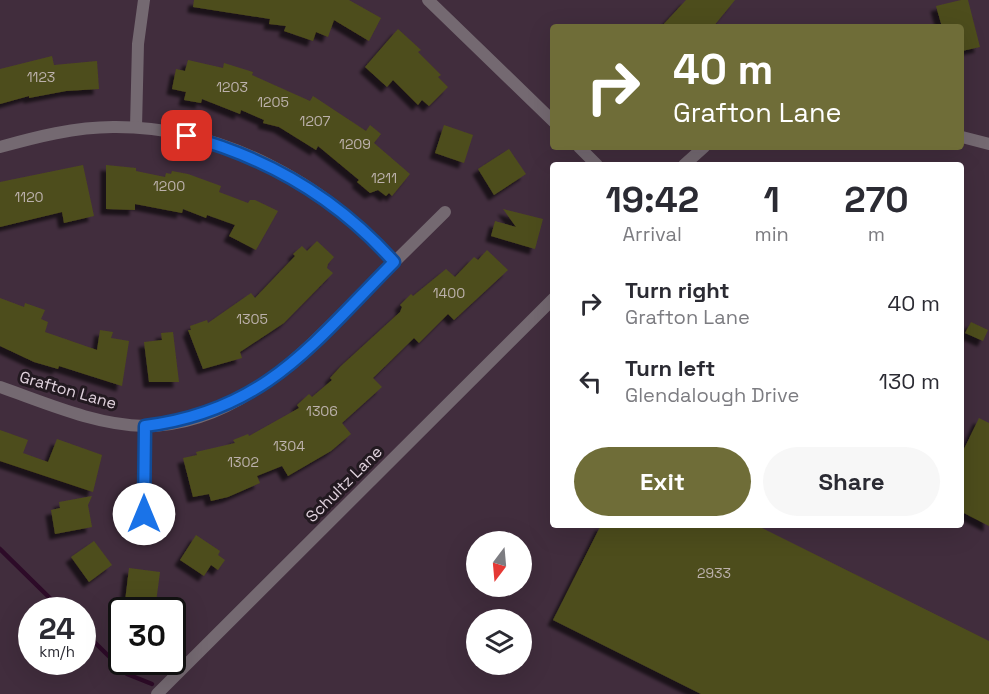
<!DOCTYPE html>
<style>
:root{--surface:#fff;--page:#f7f7f7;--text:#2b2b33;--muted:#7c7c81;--accent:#6f6d38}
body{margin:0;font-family:"Space Grotesk",sans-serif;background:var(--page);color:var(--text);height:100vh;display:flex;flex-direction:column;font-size:22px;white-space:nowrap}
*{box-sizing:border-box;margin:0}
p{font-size:20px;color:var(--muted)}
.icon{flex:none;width:33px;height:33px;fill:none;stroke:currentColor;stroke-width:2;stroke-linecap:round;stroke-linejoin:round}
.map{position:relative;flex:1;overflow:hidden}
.details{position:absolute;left:550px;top:162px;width:414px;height:366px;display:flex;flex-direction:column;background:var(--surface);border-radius:6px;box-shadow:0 6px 24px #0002}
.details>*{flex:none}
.top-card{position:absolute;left:550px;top:24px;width:414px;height:126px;border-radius:6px;box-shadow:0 6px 24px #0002;background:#6f6d38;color:#fff;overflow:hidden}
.needle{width:39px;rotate:196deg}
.controls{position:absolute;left:466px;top:531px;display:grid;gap:12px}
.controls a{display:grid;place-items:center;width:66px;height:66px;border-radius:50%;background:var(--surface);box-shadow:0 6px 24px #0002;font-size:30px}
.speed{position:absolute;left:18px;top:597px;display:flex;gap:12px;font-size:30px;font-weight:700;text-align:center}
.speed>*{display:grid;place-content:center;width:78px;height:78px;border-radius:50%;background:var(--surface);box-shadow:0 6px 24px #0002;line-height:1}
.speed small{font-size:15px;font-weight:400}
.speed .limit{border:3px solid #111;border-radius:9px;background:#fff;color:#111}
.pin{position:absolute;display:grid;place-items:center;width:51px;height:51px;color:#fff;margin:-26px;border-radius:12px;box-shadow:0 3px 9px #0006}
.me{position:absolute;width:66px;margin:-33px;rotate:0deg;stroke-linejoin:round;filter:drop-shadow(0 0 4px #0008)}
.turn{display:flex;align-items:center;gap:21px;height:126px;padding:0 24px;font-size:27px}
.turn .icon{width:78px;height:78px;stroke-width:2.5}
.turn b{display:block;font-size:42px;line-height:51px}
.eta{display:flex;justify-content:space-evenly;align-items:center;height:102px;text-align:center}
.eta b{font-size:36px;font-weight:800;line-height:42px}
.button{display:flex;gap:12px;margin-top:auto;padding:12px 24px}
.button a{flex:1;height:69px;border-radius:36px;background:var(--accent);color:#fff;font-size:24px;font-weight:800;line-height:69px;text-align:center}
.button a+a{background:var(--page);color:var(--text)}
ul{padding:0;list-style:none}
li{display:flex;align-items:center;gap:18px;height:78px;padding:0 24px}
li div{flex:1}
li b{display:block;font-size:22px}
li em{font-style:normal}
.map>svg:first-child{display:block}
</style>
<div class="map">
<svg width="989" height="694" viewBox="0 0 989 694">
<defs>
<filter id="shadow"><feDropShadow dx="-5.5" dy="5.5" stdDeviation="1.5" flood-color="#0009"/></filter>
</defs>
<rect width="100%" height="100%" fill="#412d3d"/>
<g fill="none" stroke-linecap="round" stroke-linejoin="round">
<g stroke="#2d0b28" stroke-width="4.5">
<polyline points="0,549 62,610"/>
<polyline points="82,630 127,674 152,684"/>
</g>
</g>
<g fill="#4e4d1b" filter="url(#shadow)">
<polygon points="194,0 349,0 381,18 369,41 334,20 328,37 316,32 313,41 284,31 286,26 269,24 270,19 193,7"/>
<polygon points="686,0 735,0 713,27 661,27"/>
<polygon points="961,0 968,0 980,47 962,51 962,27 942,27 936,6"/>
<polygon points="398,29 421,50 418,52 441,75 438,77 448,87 429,106 422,100 418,105 393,80 387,87 365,67"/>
<polygon points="52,56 54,65 97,61 99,89 66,91 29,98 29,96 0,104 0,69"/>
<polygon points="188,60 223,68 224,63 253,72 252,75 310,101 313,96 366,131 370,125 381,134 374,143 410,174 392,196 389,193 386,196 378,190 370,193 357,182 359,180 318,146 316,150 279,127 263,123 264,120 241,110 240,114 202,99 201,103 184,100 186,92 172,89 176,69 185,71"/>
<polygon points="444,125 473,135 464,163 435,153"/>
<polygon points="509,149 526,174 494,195 478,169"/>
<polygon points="83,165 94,216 64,223 62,212 0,227 0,182"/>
<polygon points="106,165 136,168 136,171 165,177 166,173 171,174 172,171 188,174 221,186 219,192 248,203 250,200 255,200 278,211 256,250 229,236 235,225 207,215 206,218 183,209 182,213 135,204 135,210 106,209"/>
<polygon points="503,209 543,219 535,249 491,236 495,221 516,227"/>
<polygon points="317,241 334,257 328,264 327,268 333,273 284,323 240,352 242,358 203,369 188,330 191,330 190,326 207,320 208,323 251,293 255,298 295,256 293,254 302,246 307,251"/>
<polygon points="487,250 508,270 454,320 448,314 419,343 414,338 373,378 382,387 342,423 351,434 331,451 288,476 282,466 257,476 260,483 228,497 211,501 209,494 193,497 183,458 197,455 196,452 235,443 233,440 248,434 249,436 299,408 297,405 309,394 312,397 332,380 330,378 341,366 400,312 402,307 400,305 411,294 413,296 446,269 455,277 474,257 478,260"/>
<polygon points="0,298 24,307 25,303 45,310 41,319 48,322 45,332 97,350 100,330 113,332 111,338 129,341 122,386 59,366 58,369 34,362 0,346"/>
<polygon points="971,322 988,330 983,341 965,333"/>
<polygon points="173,332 179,382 149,382 144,342 162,340 161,333"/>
<polygon points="979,418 989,423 989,526 962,512 962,453"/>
<polygon points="0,430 28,440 23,453 48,462 57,439 102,455 93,492 0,461"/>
<polygon points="92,496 88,505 92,527 55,534 51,510 60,508 59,502"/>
<polygon points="601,525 756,525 989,641 989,694 701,694 553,620"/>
<polygon points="196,535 220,551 218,555 225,560 218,570 211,565 204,576 180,560"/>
<polygon points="94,541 112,565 89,582 71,557"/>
<polygon points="129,568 160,572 155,610 124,610"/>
</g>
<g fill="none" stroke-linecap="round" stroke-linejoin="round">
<g stroke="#746971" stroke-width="12">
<polyline points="428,0 554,122"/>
<polyline points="136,127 138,44 144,0"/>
<path d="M0,147C36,137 75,127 113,127C221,126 324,182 394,262"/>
<polyline points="579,147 597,165"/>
<path d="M0,387C46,403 95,425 145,426C235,426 299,357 357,299C386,270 416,241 445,212"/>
<polyline points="145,514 145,426"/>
</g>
<g stroke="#746971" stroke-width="12">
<polyline points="962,137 989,144"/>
<polyline points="684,165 704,147"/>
<polyline points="157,694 554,298"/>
</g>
</g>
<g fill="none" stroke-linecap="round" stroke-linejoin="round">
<g stroke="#114b97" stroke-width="15">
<path id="route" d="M144,514L145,426C266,411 314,342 394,262C337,198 269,158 187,136"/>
</g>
<use href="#route" stroke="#1a73e8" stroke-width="10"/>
</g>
<g text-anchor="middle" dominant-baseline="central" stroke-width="6" stroke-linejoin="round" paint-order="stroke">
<g font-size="14" fill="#bcb1ac">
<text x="41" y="77">1123</text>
<text x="232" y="87">1203</text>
<text x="273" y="102">1205</text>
<text x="315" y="121">1207</text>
<text x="355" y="144">1209</text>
<text x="384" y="178">1211</text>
<text x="169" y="186">1200</text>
<text x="29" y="197">1120</text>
<text x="449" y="293">1400</text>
<text x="252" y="319">1305</text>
<text x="322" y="411">1306</text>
<text x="289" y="446">1304</text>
<text x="243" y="462">1302</text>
<text x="714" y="573">2933</text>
</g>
<g font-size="16" fill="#e0d2dd" stroke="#221920">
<text transform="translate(68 390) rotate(16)">Grafton Lane</text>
<text transform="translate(344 484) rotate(-45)">Schultz Lane</text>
</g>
</g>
</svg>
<div class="controls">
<a><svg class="needle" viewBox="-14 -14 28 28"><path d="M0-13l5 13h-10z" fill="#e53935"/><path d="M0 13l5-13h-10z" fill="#7c7c81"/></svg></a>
<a><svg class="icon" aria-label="layers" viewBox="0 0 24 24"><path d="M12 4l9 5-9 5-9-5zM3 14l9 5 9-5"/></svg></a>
</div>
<div class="speed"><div>24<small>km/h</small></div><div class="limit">30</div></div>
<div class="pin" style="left:187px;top:136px;background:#d93025"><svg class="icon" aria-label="arrive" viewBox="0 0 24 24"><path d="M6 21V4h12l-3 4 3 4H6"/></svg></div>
<svg class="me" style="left:144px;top:514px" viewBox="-20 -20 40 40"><circle r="19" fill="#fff"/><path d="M0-13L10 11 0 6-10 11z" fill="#1a73e8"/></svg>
<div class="top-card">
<div class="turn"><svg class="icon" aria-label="right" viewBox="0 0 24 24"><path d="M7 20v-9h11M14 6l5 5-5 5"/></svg><div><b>40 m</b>Grafton Lane</div></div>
</div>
<section class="details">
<div class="eta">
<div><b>19:42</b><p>Arrival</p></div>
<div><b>1</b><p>min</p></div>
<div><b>270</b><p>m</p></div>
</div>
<ul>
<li><svg class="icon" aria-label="right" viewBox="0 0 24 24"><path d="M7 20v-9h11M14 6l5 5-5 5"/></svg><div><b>Turn right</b><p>Grafton Lane</p></div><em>40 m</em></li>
<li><svg class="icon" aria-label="left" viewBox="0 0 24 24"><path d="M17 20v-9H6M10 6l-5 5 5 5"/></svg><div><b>Turn left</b><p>Glendalough Drive</p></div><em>130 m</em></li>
</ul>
<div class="button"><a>Exit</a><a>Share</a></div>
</section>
</div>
